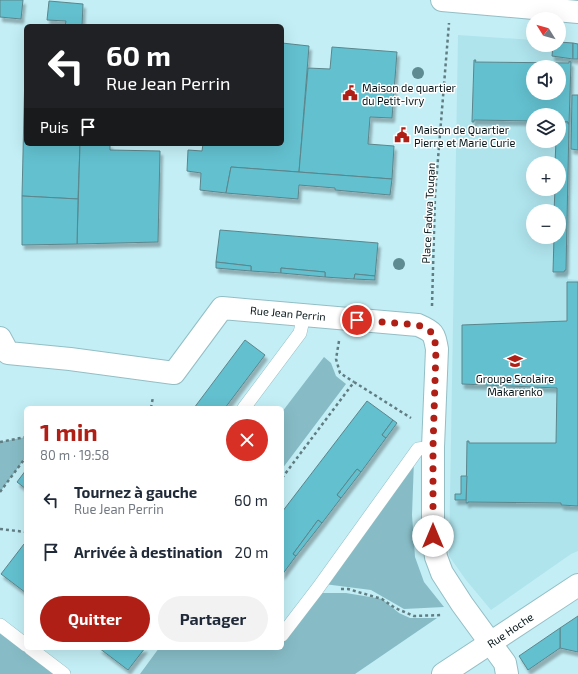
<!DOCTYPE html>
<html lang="fr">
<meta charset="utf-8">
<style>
:root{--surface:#fff;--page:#f2f2f3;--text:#1f2937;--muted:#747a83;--accent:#af1f16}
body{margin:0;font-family:"Exo 2",sans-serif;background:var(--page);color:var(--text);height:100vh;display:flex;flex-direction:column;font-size:15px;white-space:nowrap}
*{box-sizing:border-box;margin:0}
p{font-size:13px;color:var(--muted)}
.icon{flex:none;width:22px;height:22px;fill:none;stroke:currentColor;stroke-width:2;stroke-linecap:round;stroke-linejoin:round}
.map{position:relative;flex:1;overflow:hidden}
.details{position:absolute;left:24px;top:406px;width:260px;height:244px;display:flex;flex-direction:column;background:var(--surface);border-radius:6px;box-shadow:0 4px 16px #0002}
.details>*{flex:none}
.hud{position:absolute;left:24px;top:24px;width:260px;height:122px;border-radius:6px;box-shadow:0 4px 16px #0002;background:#202124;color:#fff;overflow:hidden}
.needle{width:26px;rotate:307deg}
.tools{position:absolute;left:526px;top:12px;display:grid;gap:8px}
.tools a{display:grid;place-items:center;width:40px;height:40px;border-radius:50%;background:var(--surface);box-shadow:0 4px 16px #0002;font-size:20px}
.pin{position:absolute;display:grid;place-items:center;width:34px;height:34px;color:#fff;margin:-17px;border:2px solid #fff;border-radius:50%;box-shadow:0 1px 4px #0007}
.me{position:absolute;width:44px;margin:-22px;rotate:0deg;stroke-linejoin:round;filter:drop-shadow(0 0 3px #0008)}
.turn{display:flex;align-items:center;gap:14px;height:84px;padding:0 16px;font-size:18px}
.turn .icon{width:52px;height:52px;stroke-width:2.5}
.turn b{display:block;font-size:28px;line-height:34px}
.then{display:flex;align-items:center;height:38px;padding:0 16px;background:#0003;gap:8px;font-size:15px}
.round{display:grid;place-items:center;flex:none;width:42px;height:42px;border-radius:21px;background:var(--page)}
.summary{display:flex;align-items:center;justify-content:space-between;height:68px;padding:0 16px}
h1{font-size:24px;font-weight:700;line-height:30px;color:var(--accent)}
.action{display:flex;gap:8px;margin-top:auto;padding:8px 16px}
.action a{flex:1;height:46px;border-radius:24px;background:var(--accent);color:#fff;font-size:16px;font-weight:700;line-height:46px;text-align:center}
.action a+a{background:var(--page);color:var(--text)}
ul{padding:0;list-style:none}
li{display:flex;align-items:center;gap:12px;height:52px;padding:0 16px}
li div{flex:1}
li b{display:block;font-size:15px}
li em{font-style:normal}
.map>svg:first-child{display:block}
</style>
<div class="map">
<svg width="578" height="674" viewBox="0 0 578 674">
<defs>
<filter id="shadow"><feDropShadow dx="2.5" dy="4.5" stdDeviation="1" flood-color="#0004"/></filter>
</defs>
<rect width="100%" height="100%" fill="#c3eef5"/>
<path fill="#afe4ed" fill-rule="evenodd" d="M458,35L533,40V45H559L573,43L568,279L578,280V551L571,554L491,610L466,580L449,556ZM533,67H559V93H533ZM533,115H559V141H533ZM533,163H559V189H533ZM533,211H559V237H533Z"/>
<g fill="#87bcc6">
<polygon points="324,357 331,363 336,376 346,384 282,469 282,412"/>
<polygon points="26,437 26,457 0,492 0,442"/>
<polygon points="414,460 412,515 415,557 424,582 444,607 404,609 371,590 324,584"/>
<polygon points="319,593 346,593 382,599 399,613 410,618 437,618 355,674 140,674 159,648 282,648 282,641"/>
<polygon points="0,625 64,674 0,674"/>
</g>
<g fill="#63c0cf" stroke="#5c858c" fill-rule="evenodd" filter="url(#shadow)">
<polygon points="0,0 23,0 21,19 0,17"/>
<polygon points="49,1 83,4 82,26 65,26 66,21 47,20"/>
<polygon points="559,42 573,43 573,59 552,56 553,45 559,45"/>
<polygon points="282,43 309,46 299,172 231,167 226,193 200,190 201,173 187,171 188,150 202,151 203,144 282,144"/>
<polygon points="573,43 578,44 578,59 573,59"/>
<polygon points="332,47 397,52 392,118 370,117 368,144 394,146 392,179 299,172 308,68 330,69"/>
<path d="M474,60H476L475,62L569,63V61L571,62L569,124H568V122H559V115H533V121L474,120V122H472ZM533,67H559V93H533Z"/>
<polygon points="25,69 26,144 80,144 78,199 22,196"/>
<polygon points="572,95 578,95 578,150 571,149"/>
<polygon points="559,122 568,122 568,124 569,124 566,270 565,270 564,272 553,272 554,237 559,237 559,211 554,211 555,189 559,189 559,163 555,163 556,141 559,141"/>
<polygon points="80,144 110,144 110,150 160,151 158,242 77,244"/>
<polygon points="231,167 392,179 390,195 335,190 335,188 299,185 298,199 226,193"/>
<polygon points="22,196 78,199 77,244 22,245"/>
<polygon points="220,230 378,243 375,276 355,274 354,279 325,277 325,272 281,268 281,273 251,271 251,266 216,262"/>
<polygon points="216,262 251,266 251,271 216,268"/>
<polygon points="281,268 325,272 325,277 281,273"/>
<polygon points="355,274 375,276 375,280 354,279"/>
<polygon points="567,282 578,282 578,506 561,505 561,503 468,502 468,503 466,503 467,441 469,441 469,443 556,443 557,388 462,384 462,325 567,321"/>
<polygon points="245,340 265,355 225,408 194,408"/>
<polygon points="367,401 393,420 382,435 386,438 361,472 357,469 337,495 341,498 322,523 318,520 293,554 296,556 282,575 282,512"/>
<polygon points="393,420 397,423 386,438 382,435"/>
<polygon points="357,469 361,472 341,498 337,495"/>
<polygon points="26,470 26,489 17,482"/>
<polygon points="461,476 467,476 466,500 455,500 455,494 461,494"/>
<polygon points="318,520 322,523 296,556 293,554"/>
<polygon points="24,544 26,546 26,593 1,574"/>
<polygon points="578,616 578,652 560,648 560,628"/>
<polygon points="560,628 560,648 528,670 519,656"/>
<polygon points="99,648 145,648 128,670"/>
</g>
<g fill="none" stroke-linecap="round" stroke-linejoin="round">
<g stroke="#93bec5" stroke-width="14">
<g id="lane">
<polyline points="244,408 300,333 304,315"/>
<polyline points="0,625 26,645"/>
<polyline points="282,635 318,588 418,449 433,447"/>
<polyline points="30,648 64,674"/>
</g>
</g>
<g stroke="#93bec5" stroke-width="24">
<g id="street">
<path d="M0,338L8,353L70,359L174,373L222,308L418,325C434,332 434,333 437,349L433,447V536L436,557L442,573L462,604L505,663L507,674"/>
<polyline points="443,674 578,585"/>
</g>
</g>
<g stroke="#93bec5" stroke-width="24">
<polyline id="secondary" points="442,0 578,12"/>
</g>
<g stroke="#607d82" stroke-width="2.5" stroke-dasharray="3 3" stroke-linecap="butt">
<polyline points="432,306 435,196 449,23"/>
<polyline points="339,341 336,359 340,373 354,382"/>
<polyline points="151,408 153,397"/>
<polyline points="0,442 26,437"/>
<polyline points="282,478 354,382 411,418"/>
<polyline points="0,492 26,457"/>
<polyline points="0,529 26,532"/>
<polyline points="341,589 348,589 382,599 395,608 414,616 442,615"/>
</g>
<use href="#lane" stroke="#fff" stroke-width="13"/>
<use href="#street" stroke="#fff" stroke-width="22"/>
<use href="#secondary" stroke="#fff" stroke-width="22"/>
</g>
<g fill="#5e8a91">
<circle cx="418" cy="73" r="6"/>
<circle cx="399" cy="264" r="6"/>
</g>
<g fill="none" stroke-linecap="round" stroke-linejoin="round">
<polyline stroke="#af1f16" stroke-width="7" stroke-dasharray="0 12.6" points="357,320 418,325 429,330 434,335 436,349 433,447 433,536"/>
</g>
<defs>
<g id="civic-bare" transform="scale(1.2)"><path d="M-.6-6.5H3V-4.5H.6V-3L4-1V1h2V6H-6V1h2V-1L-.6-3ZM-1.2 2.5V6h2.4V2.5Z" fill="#af1f16" stroke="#fff" stroke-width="2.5" paint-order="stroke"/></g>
<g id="school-bare" transform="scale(1.2)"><path d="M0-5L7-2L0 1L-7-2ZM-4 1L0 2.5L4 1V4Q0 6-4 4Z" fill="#af1f16" stroke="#fff" stroke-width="2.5" paint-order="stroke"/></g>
</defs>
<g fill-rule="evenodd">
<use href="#civic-bare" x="350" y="93"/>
<use href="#civic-bare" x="402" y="135"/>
<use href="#school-bare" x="515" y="361"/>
</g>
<g text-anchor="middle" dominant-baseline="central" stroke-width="3" stroke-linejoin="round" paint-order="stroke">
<g font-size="11" fill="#07171a" stroke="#fff" text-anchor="start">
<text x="362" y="87">Maison de quartier<tspan x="362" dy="13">du Petit-Ivry</tspan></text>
<text x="414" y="129">Maison de Quartier<tspan x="414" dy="13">Pierre et Marie Curie</tspan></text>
<text x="515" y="378" text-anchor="middle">Groupe Scolaire<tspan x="515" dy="13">Makarenko</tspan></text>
</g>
<g font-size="11" fill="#07171a" stroke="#fff">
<text transform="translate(428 213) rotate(-87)">Place Fadwa Touqan</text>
<text transform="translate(288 313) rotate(5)">Rue Jean Perrin</text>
<text transform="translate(510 630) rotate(-34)">Rue Hoche</text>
</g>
</g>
</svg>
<div class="tools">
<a><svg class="needle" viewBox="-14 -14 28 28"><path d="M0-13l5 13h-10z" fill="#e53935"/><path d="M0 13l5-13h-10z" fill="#747a83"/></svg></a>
<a><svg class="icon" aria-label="sound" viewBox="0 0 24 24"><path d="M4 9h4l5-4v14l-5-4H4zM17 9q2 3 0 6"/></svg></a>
<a><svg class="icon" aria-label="layers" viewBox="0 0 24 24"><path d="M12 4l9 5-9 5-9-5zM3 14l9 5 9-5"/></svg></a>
<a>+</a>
<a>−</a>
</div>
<div class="pin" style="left:357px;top:320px;background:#d93025"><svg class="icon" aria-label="arrive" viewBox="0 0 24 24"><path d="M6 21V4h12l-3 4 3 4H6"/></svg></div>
<svg class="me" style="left:433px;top:536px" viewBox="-20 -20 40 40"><circle r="19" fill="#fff"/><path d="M0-13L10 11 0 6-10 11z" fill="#af1f16"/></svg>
<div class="hud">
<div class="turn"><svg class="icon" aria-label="left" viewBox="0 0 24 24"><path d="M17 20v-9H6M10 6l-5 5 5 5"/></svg><div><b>60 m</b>Rue Jean Perrin</div></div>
<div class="then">Puis<svg class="icon" aria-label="arrive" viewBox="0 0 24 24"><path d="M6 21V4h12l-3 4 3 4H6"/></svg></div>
</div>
<section class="details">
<div class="summary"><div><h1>1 min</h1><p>80 m · 19:58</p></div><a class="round" style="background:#d93025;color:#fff"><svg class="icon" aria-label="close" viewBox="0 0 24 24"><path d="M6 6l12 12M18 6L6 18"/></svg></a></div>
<ul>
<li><svg class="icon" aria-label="left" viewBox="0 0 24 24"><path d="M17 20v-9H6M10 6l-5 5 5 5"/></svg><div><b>Tournez à gauche</b><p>Rue Jean Perrin</p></div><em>60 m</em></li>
<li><svg class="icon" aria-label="arrive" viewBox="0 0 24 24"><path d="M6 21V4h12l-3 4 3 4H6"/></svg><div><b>Arrivée à destination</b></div><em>20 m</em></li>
</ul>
<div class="action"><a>Quitter</a><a>Partager</a></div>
</section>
</div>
